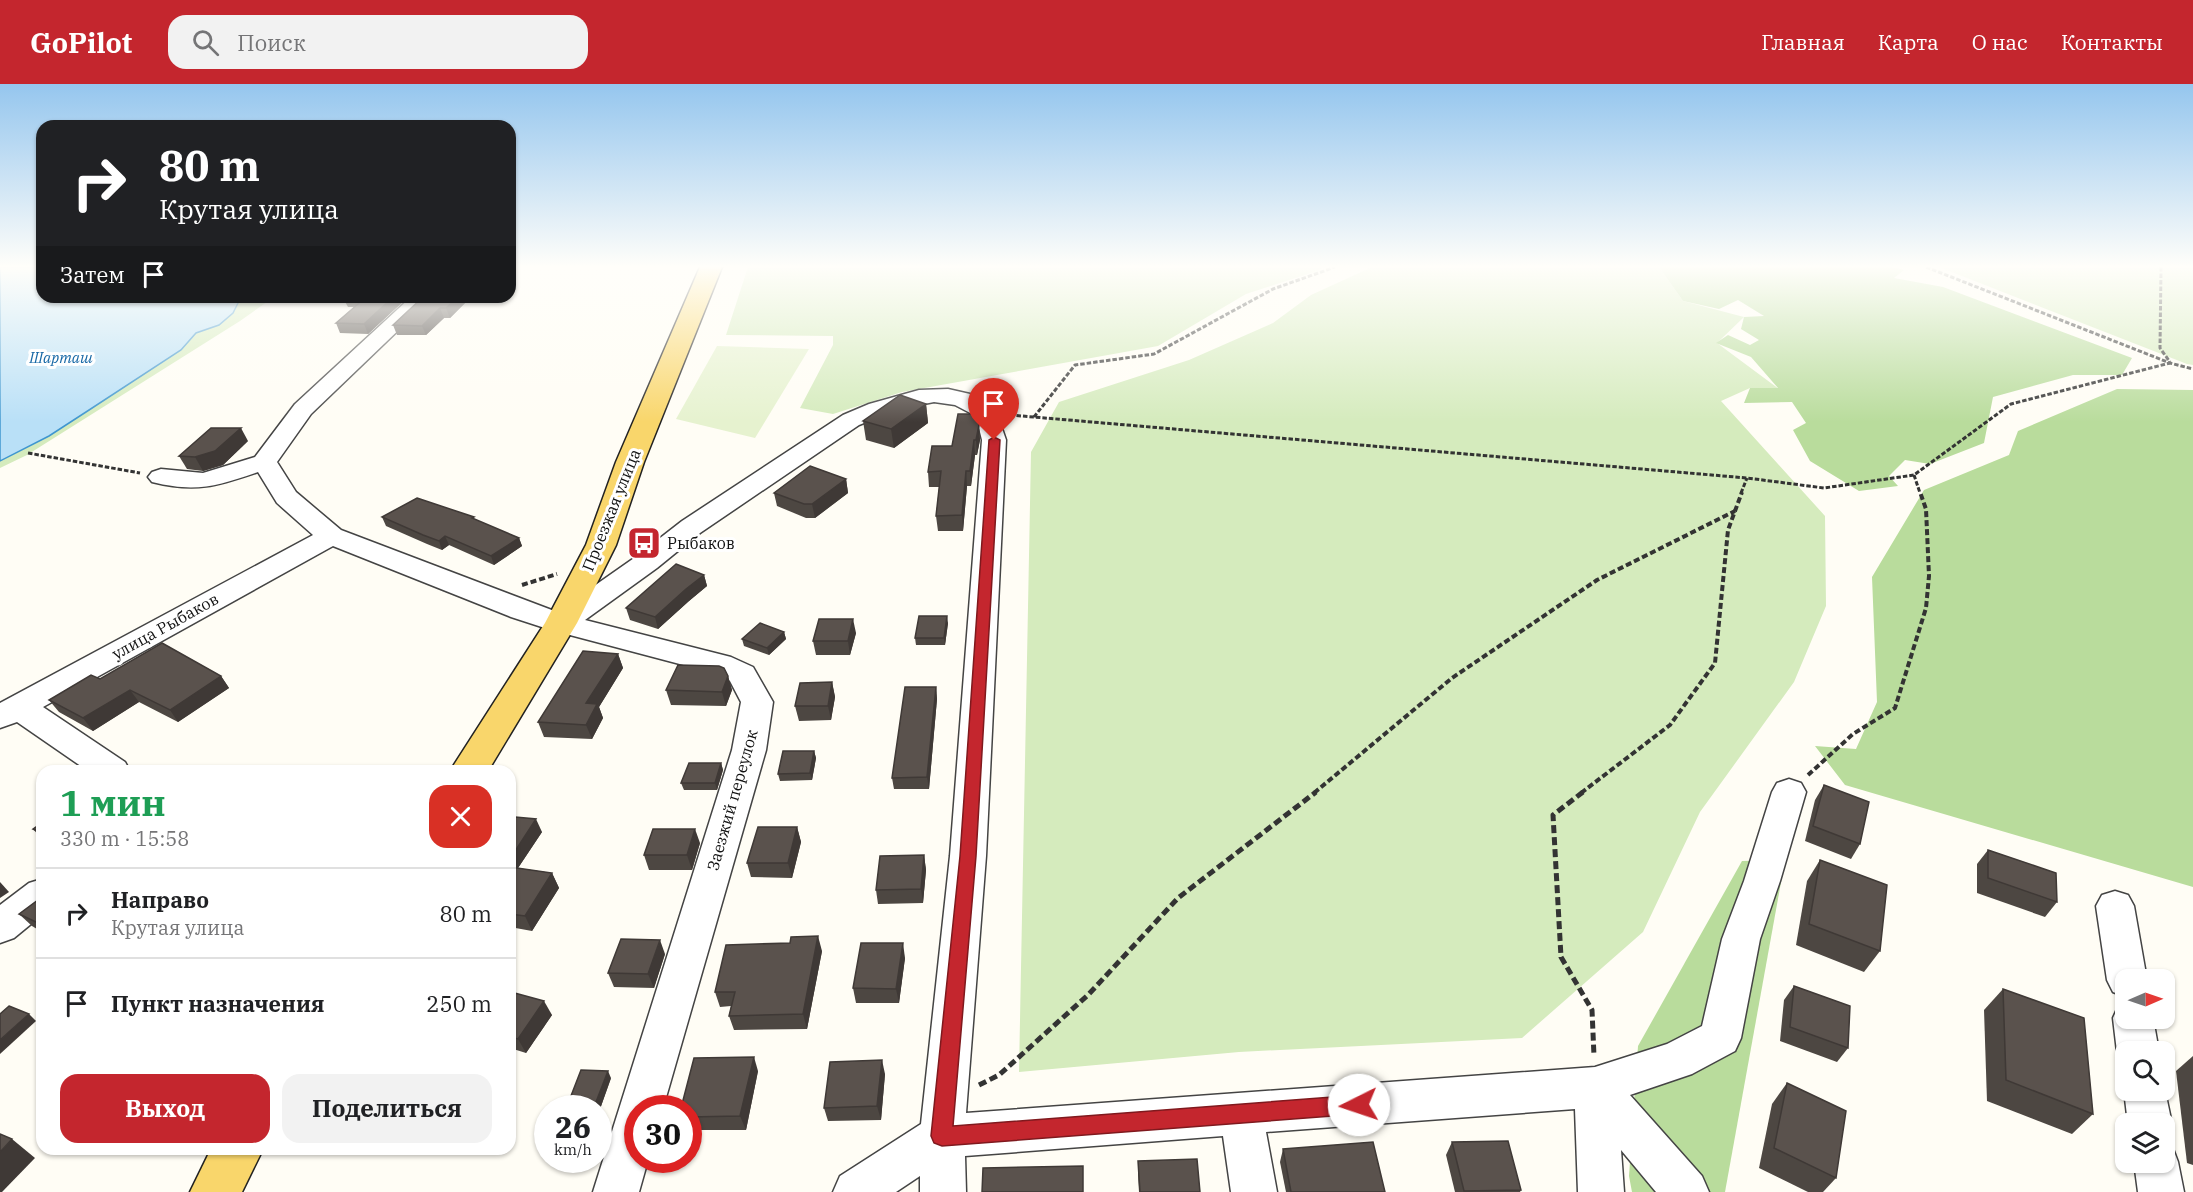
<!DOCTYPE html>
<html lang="ru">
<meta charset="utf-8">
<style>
:root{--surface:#fff;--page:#f2f2f2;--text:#202124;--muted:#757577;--line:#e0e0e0;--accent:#c4262e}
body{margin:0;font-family:"IBM Plex Serif",serif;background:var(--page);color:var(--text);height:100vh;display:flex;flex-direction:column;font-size:22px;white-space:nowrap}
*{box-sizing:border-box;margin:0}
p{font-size:20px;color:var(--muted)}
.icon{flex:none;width:33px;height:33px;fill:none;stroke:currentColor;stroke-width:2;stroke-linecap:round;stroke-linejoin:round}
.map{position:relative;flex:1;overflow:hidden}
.side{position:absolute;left:36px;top:681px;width:480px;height:390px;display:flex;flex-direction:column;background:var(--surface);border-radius:18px;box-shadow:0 2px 4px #0004}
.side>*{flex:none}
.banner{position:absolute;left:36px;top:36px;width:480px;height:183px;border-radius:18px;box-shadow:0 2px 4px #0004;background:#202124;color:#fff;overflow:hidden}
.needle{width:39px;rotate:88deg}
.controls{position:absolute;left:2115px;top:885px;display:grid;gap:12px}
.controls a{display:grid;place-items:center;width:60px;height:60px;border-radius:12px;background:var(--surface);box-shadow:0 2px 4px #0004;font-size:30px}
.speed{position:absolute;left:534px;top:1011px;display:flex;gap:12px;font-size:30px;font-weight:700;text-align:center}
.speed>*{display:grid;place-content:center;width:78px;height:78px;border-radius:50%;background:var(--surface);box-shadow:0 2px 4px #0004;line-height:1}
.speed small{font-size:15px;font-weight:400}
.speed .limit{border:9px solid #d22;background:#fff;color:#111}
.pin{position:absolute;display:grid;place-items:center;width:51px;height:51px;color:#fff;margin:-62px -26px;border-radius:50% 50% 50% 0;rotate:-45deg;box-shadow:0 0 6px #0007}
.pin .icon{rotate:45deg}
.me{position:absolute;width:66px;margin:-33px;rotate:266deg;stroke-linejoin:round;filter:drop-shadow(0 0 4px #0008)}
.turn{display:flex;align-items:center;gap:21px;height:126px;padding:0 24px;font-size:27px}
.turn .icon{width:78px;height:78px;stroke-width:2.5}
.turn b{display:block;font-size:42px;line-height:51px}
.then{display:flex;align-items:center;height:57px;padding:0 24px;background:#0003;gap:12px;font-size:22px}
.round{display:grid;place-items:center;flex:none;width:63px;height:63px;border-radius:18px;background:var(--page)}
.head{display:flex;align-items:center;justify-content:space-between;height:102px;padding:0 24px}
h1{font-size:36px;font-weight:800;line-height:45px;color:#1e9e55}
.primary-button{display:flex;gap:12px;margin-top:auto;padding:12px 24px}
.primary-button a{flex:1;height:69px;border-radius:18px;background:var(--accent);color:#fff;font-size:24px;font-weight:800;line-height:69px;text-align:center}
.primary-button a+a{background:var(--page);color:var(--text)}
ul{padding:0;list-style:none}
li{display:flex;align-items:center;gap:18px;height:90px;padding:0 24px;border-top:2px solid var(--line)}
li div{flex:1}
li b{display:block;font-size:22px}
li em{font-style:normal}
header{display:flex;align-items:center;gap:36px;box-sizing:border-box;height:84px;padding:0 30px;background:var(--accent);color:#fff}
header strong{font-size:28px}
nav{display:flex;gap:33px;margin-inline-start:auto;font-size:21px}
.search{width:420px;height:54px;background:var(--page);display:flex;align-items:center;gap:15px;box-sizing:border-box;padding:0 21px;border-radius:18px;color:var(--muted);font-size:22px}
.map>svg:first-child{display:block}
</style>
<header>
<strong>GoPilot</strong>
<div class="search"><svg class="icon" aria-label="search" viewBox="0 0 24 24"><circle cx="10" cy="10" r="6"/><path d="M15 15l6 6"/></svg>Поиск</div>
<nav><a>Главная</a><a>Карта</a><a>О нас</a><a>Контакты</a></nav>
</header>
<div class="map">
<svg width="2193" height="1108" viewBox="0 0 2193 1108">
<rect width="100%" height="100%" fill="#fffdf5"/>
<g fill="#d5ebbd">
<polygon points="748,183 1322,183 1320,186 1246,210 1158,262 902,308 833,330 800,324 833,261 833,252 726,251"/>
<polygon points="1372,183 1659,183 1683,217 1744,233 1717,259 1779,305 1750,304 1721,317 1825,432 1826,522 1794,598 1700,728 1643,848 1522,954 1239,968 1019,988 1031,368 1059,318 1189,276 1273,239 1311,211"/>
<polygon points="1939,183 2193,183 2193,281 2187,280"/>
<polygon points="234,213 274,213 240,237 27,371 0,384 0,377 49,352 181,266 196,249 219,241 239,215"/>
</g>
<g fill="#b9dc9c">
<polygon points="1659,183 1893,183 1904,186 1894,194 1943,203 2132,274 2122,291 2073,291 1993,313 1984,359 1930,380 1905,376 1889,392 1898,402 1859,407 1810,377 1793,346 1806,339 1792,318 1744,319 1750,304 1778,304 1751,273 1716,259 1728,251 1750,261 1759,256 1741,245 1744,233 1764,232 1738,216 1719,225 1683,217"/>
<polygon points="2117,305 2193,306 2193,803 1845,701 1815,662 1856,665 1877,618 1872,493 1924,406 2009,371 2018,347"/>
<polygon points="1785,776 1725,1108 1632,1108 1629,1092 1638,962 1742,777"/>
</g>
<polygon fill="#e6f2cf" points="717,262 809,265 755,354 676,335"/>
<polygon fill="#b9e0f7" stroke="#3f96cf" stroke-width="1.5" points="0,183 42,183 42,213 234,213 240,215 233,229 219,241 196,249 181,266 86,328 49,352 0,377"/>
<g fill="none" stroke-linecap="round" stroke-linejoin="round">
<g stroke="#444" stroke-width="3">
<g id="minor">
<path d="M411,213H433L311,330L277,378L296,408L341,446L557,528L637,472L682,437L843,331L869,320L919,306L948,305L970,310L995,324L1006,356L986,772L966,1029L1595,983L1667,960L1702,942L1722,855L1744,797L1772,708L1777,699L1789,695L1801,699L1806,708L1780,797L1760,855L1741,954L1735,967L1692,990L1630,1011L1702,1092L1709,1108H1656L1621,1066L1624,1108H1578L1575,1025L1266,1048L1277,1108H1231L1223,1052L965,1072L966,1108H920V1092L896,1108H833L840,1092L921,1040L950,772L982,356L976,332L955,321L934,318L899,325L859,341L700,449L657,484L585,536L731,573L753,583L773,618L766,666L663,1024H638V1076H648L639,1108H593L732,666L741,618L730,597L710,588L551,546L511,533L333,462L43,623L125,678L130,687H88L17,638L0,644V619L313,451L277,419L258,388C217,402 196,409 152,398L148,393L152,388L161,385L203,389L255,373L295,320Z"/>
<polygon points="42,795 42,831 14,854 0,859 0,821 29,799"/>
<polygon points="2115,807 2128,811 2134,822 2147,896 2126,896 2126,913 2113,908 2107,896 2096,822 2102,811"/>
<polygon points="2126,919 2126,934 2153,934 2159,968 2126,968 2126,982 2117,968 2113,934 2119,921"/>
<polygon points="2126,1002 2126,1006 2164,1006 2164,1002 2172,1040 2165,1055 2164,1040 2128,1040 2124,1006"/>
<polygon points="2164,1059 2172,1062 2178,1078 2184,1108 2138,1108 2134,1078 2164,1078"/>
</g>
</g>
<g stroke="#222" stroke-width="3">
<g id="major">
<polygon points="700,183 722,183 644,378 616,461 577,539 488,687 450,687 545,539 586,461 616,378"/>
<polygon points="211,1065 263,1065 242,1108 190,1108"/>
</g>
</g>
<g stroke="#333" stroke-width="3" stroke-dasharray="4.5 2" stroke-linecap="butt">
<polyline points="1926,183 2170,279 2193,285"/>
<polyline points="2161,183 2160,264 2170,278"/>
<polyline points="1010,331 1747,394 1824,404 1914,391 2011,320 2170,279"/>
<polyline points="1034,333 1075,281 1154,270 1273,205 1335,183"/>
<polyline points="28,369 140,389"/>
<polyline points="1914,391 1920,409"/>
<polyline points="1741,409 1747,394"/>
</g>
<g stroke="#333" stroke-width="4" stroke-dasharray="6 3" stroke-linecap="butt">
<polyline points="522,501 557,490"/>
<polyline points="1808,691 1853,650 1895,624 1926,524 1929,492 1926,425 1920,408"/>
<polyline points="1314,709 1452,594 1597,496 1735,427"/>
<polyline points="1581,709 1670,641 1715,579 1728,446 1742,408"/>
</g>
<g stroke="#333" stroke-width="5" stroke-dasharray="8 4" stroke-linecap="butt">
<polyline points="1583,708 1553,731 1561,873 1592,926 1594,972"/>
<polyline points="979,1001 999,991 1088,911 1178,814 1316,708"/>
</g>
<use href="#minor" fill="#fff" fill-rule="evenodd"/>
<use href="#major" fill="#f9d66b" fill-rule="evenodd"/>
</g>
<g fill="#4d4742">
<polygon points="344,213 408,213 368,250 340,249 336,239 354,223 348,223 343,214"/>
<polygon points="423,213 471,213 450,234 444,234 426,251 397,251 393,241"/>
<polygon points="926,320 928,339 894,364 866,356 863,337"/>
<polygon points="979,341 980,356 977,371 975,371 971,402 967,402 963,447 938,447 936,432 939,403 929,403 928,388 952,362"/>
<polygon points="248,357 223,381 203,387 187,385 179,372"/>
<polygon points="846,395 848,409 815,434 806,434 777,422 774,409"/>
<polygon points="382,433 475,436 519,454 522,462 494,481 449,461 442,466 427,460 386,442"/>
<polygon points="704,491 707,502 689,517 658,545 630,536 626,524"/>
<polygon points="948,539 945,561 916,561 915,554"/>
<polygon points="784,548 786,555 769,571 744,562 742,555"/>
<polygon points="856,549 850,571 816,571 813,557"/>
<polygon points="618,570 623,584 599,623 603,634 592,655 544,653 538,638"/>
<polygon points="221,592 229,604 178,638 139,618 93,647 59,628 49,616 100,595"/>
<polygon points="728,592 732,606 726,622 671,621 666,606"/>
<polygon points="832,598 835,613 831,636 799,637 795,622"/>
<polygon points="936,603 937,615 929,705 894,705 892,694"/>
<polygon points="814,667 816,674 812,696 780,697 778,690"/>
<polygon points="721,679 723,686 717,706 684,706 681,699"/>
<polygon points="1824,701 1860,760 1851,775 1805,757 1815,716"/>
<polygon points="42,737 42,755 33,745 40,740"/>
<polygon points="510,740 542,748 518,784 552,789 559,804 532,847 510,843"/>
<polygon points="797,743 801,758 792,794 751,793 747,779"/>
<polygon points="700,759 692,786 649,786 644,771"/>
<polygon points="1988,766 2057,818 2045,833 1977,809 1977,780"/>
<polygon points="924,771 926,786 923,819 878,820 876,806"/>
<polygon points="1820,776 1880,867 1864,888 1796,861 1807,797"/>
<polygon points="42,813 42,848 32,842 19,830"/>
<polygon points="822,867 807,945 734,946 729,932 731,922 720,923 715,908"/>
<polygon points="665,870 654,904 614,903 608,889"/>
<polygon points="905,874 899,919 856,919 853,904"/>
<polygon points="1794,902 1848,964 1837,978 1780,957 1784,916"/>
<polygon points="2003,905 2093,1030 2072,1050 1987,1017 1984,926"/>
<polygon points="510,909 552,931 526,969 510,964"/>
<polygon points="2193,972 2193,1081 2187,1079 2176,987"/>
<polygon points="758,987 746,1046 688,1046 688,1024"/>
<polygon points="885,990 881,1036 828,1037 824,1024"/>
<polygon points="611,994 600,1025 573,1024 569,1017"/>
<polygon points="1787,999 1836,1094 1823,1108 1808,1108 1759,1084 1772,1020"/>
<polygon points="1452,1058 1521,1106 1520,1108 1455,1108 1446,1071"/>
<polygon points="1283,1065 1385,1108 1286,1108 1280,1078"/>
<polygon points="1138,1077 1200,1108 1139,1108 1138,1090"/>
</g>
<g fill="#3f3936">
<polygon points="393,213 408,213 368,250 364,240"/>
<polygon points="458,213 471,213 450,234 446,224"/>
<polygon points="440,224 444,234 426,251 422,242"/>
<polygon points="926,320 928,339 894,364 891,345"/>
<polygon points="979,341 980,356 977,371 976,356"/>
<polygon points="241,344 248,357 223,381 203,387 195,373"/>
<polygon points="974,356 975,371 971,402 970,387"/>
<polygon points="966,387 967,402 963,447 962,431"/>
<polygon points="846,395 848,409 815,434 812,420"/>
<polygon points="445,452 449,461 442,466 439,457"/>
<polygon points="519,454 522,462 494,481 491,472"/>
<polygon points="704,491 707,502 689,517 658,545 655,533 686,505"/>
<polygon points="947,532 948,539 945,561 944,554"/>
<polygon points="853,535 856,549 850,571 848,557"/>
<polygon points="784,548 786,555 769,571 767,564"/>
<polygon points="618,570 623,584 599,623 603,634 592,655 586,641 586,619"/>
<polygon points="221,592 229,604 178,638 170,626"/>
<polygon points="728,592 732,606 726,622 722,608"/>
<polygon points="832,598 835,613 831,636 828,622"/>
<polygon points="936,603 937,615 929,705 927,693"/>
<polygon points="130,606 139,618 93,647 83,634"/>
<polygon points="814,667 816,674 812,696 810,689"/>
<polygon points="721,679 723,686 717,706 715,699"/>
<polygon points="536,735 542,748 516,787 510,775"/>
<polygon points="797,743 801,758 792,794 788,779"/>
<polygon points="695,745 700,759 692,786 687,771"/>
<polygon points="924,771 926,786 923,819 921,805"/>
<polygon points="552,789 559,804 532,847 525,832"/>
<polygon points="0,798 9,808 0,814"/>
<polygon points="818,852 822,867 807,945 803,930"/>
<polygon points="660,856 665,870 654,904 648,890"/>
<polygon points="903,859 905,874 899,919 896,905"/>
<polygon points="544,917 552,931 526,969 518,955"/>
<polygon points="29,930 36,937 0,970 0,956"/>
<polygon points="754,973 758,987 746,1046 740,1032"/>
<polygon points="882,976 885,990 881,1036 877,1022"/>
<polygon points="608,987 611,994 600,1025 596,1018"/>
<polygon points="12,1055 35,1074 2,1108 0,1108 0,1068"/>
</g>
<g fill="#5a524d" stroke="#3f3936" stroke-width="1.5">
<polygon points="344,213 393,213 364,240 336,239 365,214 343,214"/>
<polygon points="423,213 458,213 446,224 440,224 422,242 393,241"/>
<polygon points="900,311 926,320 891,345 863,337"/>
<polygon points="958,330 976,330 979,341 976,356 974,356 970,387 966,387 962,431 936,432 941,387 928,388 932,362 952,362"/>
<polygon points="211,344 241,344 215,367 195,373 179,372"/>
<polygon points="810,382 846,395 812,420 804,420 774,409"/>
<polygon points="417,414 474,433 472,434 519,454 491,472 445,452 439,457 423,451 382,433"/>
<polygon points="676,480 704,491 686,505 655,533 626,524"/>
<polygon points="919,532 947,532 944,554 915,554"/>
<polygon points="819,535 853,535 848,557 813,557"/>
<polygon points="760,539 784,548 767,564 742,555"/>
<polygon points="162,559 221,592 170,626 130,606 83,634 49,616 91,591 100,595"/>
<polygon points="583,567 618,570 586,619 597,620 586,641 538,638"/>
<polygon points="678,581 719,582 724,584 728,592 722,608 666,606"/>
<polygon points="832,598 828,622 795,622 800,599"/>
<polygon points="905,603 936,603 927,693 892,694"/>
<polygon points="783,667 814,667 810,689 778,690"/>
<polygon points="689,679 721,679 715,699 681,699"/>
<polygon points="1824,701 1869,718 1860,760 1813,742"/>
<polygon points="515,733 536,735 510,775 510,740"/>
<polygon points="42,737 42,749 33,745 40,740"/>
<polygon points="758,743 797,743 788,779 747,779"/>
<polygon points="653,745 695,745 687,771 644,771"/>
<polygon points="1988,766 2056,789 2057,818 1988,794"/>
<polygon points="924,771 921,805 876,806 880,772"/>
<polygon points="1820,776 1887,801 1880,867 1809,840"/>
<polygon points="510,783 552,789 525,832 510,830"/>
<polygon points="42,813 42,839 38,839 19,830"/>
<polygon points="818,852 803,930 729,932 735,908 715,908 726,861 790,859 791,853"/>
<polygon points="621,855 660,856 648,890 608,889"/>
<polygon points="861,859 903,859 896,905 853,904"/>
<polygon points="1794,902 1850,922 1848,964 1790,943"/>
<polygon points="2003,905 2084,934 2093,1030 2006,996"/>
<polygon points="511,908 544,917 518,955 510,953 510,909"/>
<polygon points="9,922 29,930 0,956 0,930"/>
<polygon points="754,973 740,1032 688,1033 688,1024 681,1024 694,974"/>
<polygon points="882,976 877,1022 824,1024 830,978"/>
<polygon points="581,986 608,987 596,1018 569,1017"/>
<polygon points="1787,999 1846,1027 1836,1094 1774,1064"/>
<polygon points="0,1050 12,1055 0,1068"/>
<polygon points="1508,1057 1521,1106 1464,1107 1452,1058"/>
<polygon points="1373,1058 1385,1108 1291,1108 1283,1065"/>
<polygon points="1197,1075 1200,1108 1140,1108 1138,1077"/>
<polygon points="1083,1082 1083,1108 982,1108 983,1084"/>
</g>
<linearGradient id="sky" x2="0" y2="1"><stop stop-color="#95c6ee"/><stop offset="0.54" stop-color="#fffefa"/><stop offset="1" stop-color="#fffefa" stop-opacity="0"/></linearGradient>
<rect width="2193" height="338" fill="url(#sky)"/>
<polygon fill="#c4262e" stroke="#7f191e" stroke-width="1.5" points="994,353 1000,356 976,772 953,1042 1359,1011 1366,1014 1369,1021 1366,1027 1359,1030 942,1062 934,1059 931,1052 960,772 989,356"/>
<defs>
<g id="bus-square" transform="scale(1.725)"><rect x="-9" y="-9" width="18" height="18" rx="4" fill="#c4262e" stroke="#fff"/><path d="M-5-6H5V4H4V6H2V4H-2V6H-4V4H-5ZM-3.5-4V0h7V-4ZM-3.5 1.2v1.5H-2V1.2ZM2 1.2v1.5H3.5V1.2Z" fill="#fff"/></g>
</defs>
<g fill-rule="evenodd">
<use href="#bus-square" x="644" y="459"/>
</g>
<g text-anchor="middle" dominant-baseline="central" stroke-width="6" stroke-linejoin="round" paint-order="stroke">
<g font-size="15" font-style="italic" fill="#1768a6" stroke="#fff">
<text x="61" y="273">Шарташ</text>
</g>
<g font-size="16" fill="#111" stroke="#fff">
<text transform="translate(611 426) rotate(-68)">Проезжая улица</text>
<text transform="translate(165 542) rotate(-29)">улица Рыбаков</text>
<text transform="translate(732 716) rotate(-74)">Заезжий переулок</text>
</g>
<g font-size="16" fill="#111" stroke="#fff" text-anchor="start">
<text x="667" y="459">Рыбаков</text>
</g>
</g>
</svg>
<div class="controls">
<a><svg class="needle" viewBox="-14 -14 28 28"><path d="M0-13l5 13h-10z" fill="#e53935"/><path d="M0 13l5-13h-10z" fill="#757577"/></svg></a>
<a><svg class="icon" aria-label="search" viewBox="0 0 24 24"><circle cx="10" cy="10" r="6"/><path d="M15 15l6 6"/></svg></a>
<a><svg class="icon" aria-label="layers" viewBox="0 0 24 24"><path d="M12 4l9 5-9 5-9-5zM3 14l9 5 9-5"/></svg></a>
</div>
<div class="speed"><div>26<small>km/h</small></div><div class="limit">30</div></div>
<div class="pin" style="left:994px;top:356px;background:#d93025"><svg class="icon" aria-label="arrive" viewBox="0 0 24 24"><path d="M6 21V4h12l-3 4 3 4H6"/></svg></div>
<svg class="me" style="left:1359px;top:1021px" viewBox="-20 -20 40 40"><circle r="19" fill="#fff"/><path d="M0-13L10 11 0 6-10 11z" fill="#c4262e"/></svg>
<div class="banner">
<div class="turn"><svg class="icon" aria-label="right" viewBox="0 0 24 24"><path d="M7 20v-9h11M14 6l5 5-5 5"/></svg><div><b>80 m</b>Крутая улица</div></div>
<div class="then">Затем<svg class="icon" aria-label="arrive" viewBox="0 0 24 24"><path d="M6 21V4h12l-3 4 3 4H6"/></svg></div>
</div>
<section class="side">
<div class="head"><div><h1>1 мин</h1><p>330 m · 15:58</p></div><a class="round" style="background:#d93025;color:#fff"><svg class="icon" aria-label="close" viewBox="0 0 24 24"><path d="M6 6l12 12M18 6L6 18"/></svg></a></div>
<ul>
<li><svg class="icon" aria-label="right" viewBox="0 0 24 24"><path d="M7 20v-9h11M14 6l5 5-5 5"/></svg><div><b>Направо</b><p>Крутая улица</p></div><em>80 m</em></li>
<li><svg class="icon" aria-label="arrive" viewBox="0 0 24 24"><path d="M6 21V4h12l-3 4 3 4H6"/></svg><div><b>Пункт назначения</b></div><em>250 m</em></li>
</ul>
<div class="primary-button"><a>Выход</a><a>Поделиться</a></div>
</section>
</div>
